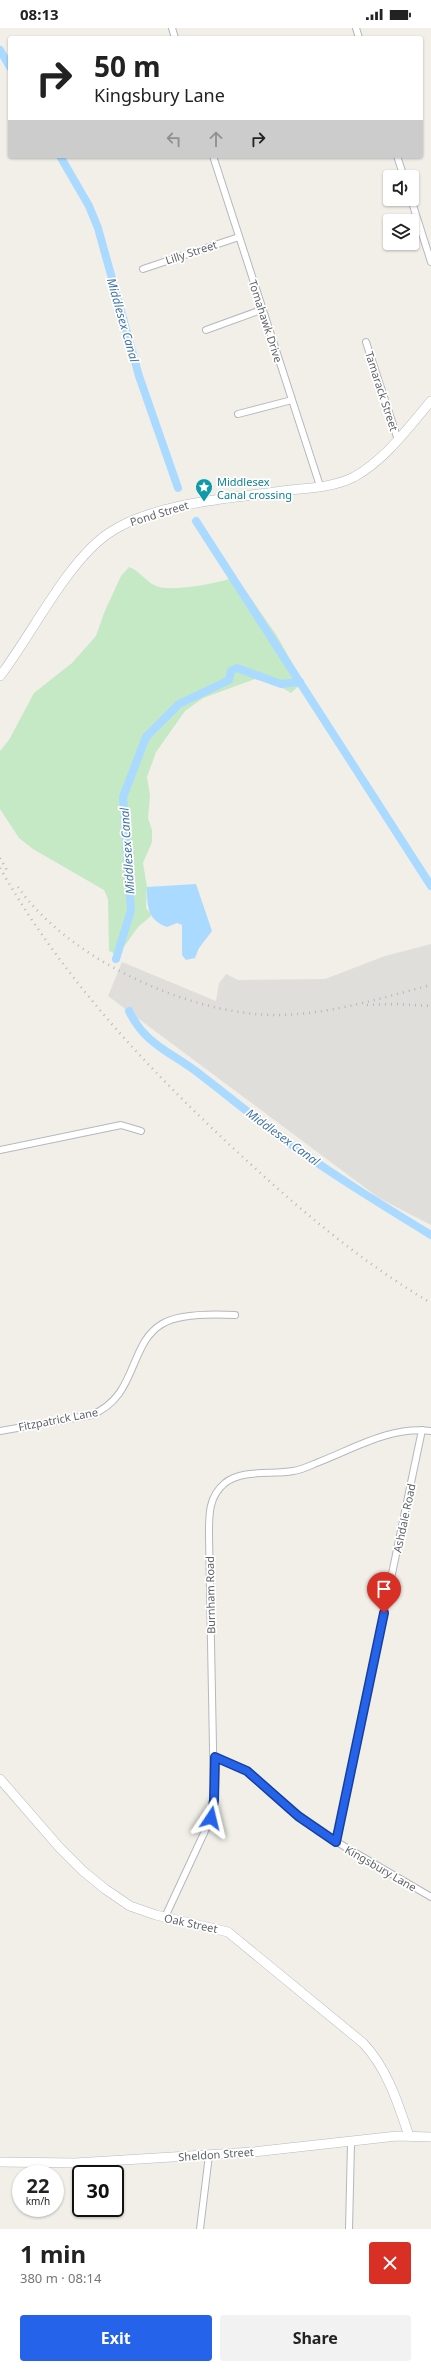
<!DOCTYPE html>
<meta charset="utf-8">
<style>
:root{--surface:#fff;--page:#f2f2f2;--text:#222;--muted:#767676;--accent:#2563eb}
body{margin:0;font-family:"Noto Sans",sans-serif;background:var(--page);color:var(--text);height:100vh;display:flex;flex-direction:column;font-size:15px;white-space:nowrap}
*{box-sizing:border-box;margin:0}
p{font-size:13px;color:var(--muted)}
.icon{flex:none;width:22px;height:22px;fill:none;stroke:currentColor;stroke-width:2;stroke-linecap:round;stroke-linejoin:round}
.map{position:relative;height:2201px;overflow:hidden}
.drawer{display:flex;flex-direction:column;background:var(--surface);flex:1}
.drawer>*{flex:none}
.banner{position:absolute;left:8px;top:8px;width:415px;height:122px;border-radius:4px;box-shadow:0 1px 3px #0004;background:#fff;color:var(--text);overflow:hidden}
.buttons{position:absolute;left:383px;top:142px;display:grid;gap:8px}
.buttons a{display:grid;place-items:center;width:36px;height:36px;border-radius:4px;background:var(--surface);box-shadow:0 1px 3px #0004;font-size:20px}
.speed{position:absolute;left:12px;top:2137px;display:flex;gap:8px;font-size:20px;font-weight:700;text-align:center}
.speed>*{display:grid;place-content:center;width:52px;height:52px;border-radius:50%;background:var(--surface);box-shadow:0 1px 3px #0004;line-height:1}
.speed small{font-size:10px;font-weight:400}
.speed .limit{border:2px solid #111;border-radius:6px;background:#fff;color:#111}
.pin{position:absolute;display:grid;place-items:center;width:34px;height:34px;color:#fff;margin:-41px -17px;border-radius:50% 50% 50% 0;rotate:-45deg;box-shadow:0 0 4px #0007}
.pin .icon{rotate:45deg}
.me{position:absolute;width:44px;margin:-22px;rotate:10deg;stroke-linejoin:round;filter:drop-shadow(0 0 3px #0008)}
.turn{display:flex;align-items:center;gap:14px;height:84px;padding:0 20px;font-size:18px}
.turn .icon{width:52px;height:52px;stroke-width:2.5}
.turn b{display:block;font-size:28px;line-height:34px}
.lanes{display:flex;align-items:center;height:38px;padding:0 20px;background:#0003;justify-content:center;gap:20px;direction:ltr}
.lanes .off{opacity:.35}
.round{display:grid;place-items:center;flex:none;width:42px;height:42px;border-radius:4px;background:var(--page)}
.overview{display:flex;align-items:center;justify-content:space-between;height:68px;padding:0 20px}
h1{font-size:24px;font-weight:700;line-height:30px}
.button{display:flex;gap:8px;margin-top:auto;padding:8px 20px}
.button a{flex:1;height:46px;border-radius:4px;background:var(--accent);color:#fff;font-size:16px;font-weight:700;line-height:46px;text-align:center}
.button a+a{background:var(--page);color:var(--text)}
.status{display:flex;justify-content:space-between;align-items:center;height:28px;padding:0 20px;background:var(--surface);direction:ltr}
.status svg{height:11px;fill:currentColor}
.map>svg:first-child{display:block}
</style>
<div class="status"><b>08:13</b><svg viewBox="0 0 49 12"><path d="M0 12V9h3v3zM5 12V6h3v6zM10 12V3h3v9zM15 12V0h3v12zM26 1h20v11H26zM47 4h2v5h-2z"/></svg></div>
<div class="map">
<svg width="431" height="2201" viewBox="0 0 431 2201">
<rect width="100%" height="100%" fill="#f1efe8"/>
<polygon fill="#e0deda" points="431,916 431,1197 379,1170 108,968 122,934 216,973 219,955 226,946 238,952 325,951 385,928"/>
<path fill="#c5e8c5" d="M129,539C140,543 145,553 156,558C170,564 214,556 229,551L241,556L248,566L277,608L303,654L291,665L279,658L255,651L203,670L185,683L156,724L147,749L150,768L148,790L152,802V814L143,835L147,859L146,880L152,887L138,899L118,927L109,923L108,871L104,862L33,821L19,810L0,781V723L9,712L34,665L72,635L96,608L104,585L121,548Z"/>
<path fill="#aadaff" d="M196,856L212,903L199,920L195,930L186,932L182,927V897L177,895L167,899C147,892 147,877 147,859Z"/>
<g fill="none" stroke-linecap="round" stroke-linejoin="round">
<g stroke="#aadaff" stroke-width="8">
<polyline points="0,22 10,39"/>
<polyline points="60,128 89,178 98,200 139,348 178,460"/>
<polyline points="196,493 431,858"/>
<polyline points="116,931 131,882 123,769 146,709 179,676 229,652 231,643 237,640 281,656 300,654"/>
<path d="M129,983C144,1015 170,1024 197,1044C227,1067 256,1091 286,1113C333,1147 382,1177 431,1207"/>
</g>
<g stroke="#b5b8bc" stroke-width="8">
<g id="street">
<polyline points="172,0 175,10"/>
<polyline points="356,0 359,10"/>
<polyline points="213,128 320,458"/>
<polyline points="397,128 404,149"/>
<polyline points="411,171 431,234"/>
<polyline points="143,241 239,209"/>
<polyline points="206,302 261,282"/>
<polyline points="366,314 398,412"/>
<polyline points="238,386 292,372"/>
<polyline points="0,1122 121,1097 141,1103"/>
<path d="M0,1403L91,1387C138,1369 128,1316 162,1296C180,1285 215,1286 235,1287"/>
<polyline points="215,1729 247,1743 318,1803 431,1869"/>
<polyline points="336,1814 422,1402"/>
<path d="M165,1889L211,1790L214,1772L209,1508C209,1488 208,1469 225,1455C243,1441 272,1447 293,1443C302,1442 311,1437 319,1434C355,1420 391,1398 431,1403"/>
<polyline points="200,2201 209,2127"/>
<polyline points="349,2201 351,2115"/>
</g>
</g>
<g stroke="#b6babf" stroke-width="10">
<g id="secondary">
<path d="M0,648C31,608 68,532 109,505C155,474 235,470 290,462C311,460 334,459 354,449C386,431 408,400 431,373"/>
<path d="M0,1751L59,1819L83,1843L105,1861L130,1878L156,1887L228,1904L363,2015C387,2040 398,2075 409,2108"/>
<polyline points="0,2134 75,2135 253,2124 397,2108 431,2109"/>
</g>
</g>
<use href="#street" stroke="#fff" stroke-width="6"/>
<use href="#secondary" stroke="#fff" stroke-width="9"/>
<g stroke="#b6b7b8" stroke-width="2.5" stroke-dasharray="1 5" stroke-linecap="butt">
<polyline points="0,830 8,844"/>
<path d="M0,840C60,946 142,1035 231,1118C293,1176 358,1232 431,1275"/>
<path d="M18,859C68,931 190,987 276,987C328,987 381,970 431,957"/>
<polyline points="367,977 395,976 431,978"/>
</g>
</g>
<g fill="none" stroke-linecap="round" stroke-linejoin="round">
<g stroke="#184099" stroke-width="10">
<polyline id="route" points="211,1790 214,1772 215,1729 247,1743 298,1788 336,1814 384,1585"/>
</g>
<use href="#route" stroke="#2563eb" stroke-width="7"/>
</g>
<defs>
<g id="sight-pin" transform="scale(0.9)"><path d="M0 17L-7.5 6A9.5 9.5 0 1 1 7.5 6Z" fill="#0f9aa8" stroke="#fff"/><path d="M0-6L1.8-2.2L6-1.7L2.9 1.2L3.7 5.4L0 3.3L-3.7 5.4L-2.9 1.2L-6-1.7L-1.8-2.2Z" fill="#fff"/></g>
</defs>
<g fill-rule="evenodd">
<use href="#sight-pin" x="204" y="459"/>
</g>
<g text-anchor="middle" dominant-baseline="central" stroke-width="3.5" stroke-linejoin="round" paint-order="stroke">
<g font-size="11" fill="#5f6368" stroke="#fff">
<text transform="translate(191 224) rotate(-18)">Lilly Street</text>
<text transform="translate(266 293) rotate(72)">Tomahawk Drive</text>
<text transform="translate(382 363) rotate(72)">Tamarack Street</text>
<text transform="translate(159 485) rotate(-17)">Pond Street</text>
<text transform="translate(58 1391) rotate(-11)">Fitzpatrick Lane</text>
<text transform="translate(404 1490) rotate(-78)">Ashdale Road</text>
<text transform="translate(210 1567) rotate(-91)">Burnham Road</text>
<text transform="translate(381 1840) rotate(30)">Kingsbury Lane</text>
<text transform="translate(191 1895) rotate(12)">Oak Street</text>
<text transform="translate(216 2126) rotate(-4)">Sheldon Street</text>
</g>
<g font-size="11" fill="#0d838f" stroke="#fff" text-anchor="start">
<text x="217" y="453">Middlesex<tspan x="217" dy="13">Canal crossing</tspan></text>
</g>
<g font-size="12" font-style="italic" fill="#4174aa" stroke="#fff">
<text transform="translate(123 292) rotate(74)">Middlesex Canal</text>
<text transform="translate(127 823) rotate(-94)">Middlesex Canal</text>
<text transform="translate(283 1109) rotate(36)">Middlesex Canal</text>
</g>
</g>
</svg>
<div class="buttons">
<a><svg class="icon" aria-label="sound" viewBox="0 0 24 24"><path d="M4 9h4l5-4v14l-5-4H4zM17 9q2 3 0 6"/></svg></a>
<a><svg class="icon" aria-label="layers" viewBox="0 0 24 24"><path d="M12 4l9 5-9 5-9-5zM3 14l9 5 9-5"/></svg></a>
</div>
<div class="speed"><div>22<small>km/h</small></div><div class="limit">30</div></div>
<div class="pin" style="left:384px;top:1585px;background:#d93025"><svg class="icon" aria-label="arrive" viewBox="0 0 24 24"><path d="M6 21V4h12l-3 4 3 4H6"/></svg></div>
<svg class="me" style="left:211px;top:1790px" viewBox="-20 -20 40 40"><path d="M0-17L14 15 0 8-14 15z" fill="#2563eb" stroke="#fff" stroke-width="4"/></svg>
<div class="banner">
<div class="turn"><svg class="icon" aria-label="right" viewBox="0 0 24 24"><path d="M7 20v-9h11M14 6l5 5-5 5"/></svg><div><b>50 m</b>Kingsbury Lane</div></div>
<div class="lanes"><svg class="icon off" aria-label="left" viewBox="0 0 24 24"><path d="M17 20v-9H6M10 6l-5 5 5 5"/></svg><svg class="icon off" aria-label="ahead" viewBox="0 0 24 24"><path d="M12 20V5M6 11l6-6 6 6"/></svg><svg class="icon" aria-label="right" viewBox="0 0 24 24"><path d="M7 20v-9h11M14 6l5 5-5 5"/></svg></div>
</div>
</div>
<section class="drawer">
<div class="overview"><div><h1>1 min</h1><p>380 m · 08:14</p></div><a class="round" style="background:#d93025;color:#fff"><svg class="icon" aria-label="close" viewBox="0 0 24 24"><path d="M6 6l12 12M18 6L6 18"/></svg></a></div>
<div class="button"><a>Exit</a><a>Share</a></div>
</section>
